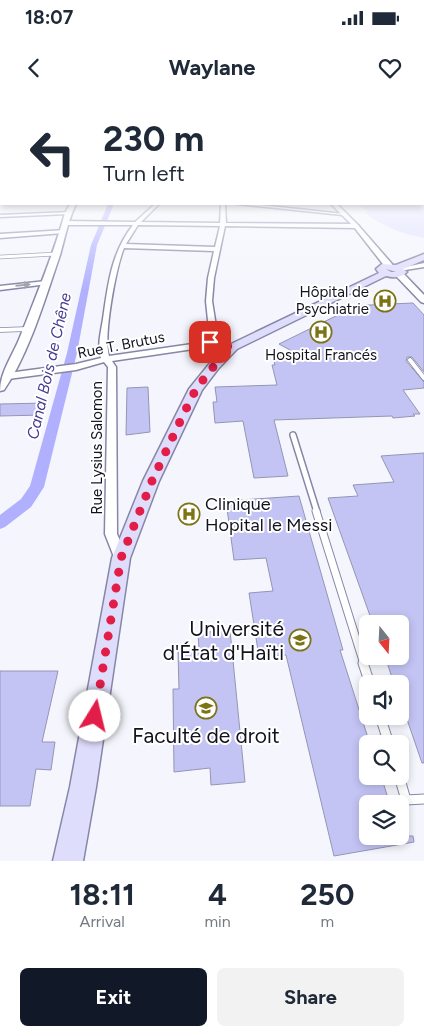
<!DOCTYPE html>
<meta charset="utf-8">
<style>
:root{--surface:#fff;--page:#f2f2f3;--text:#1f2937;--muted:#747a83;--accent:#111827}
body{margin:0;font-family:Figtree,sans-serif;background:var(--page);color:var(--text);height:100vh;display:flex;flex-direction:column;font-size:19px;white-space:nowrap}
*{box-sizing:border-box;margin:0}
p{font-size:16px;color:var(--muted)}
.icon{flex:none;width:28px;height:28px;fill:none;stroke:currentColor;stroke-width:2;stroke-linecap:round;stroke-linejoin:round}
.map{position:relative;height:761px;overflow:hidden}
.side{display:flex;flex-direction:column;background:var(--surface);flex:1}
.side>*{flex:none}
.guide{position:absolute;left:0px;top:0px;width:425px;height:105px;box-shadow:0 2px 8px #0003;background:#fff;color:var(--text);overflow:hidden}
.needle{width:32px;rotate:162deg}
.tools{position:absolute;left:359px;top:515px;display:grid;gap:10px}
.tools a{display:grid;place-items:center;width:50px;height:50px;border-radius:8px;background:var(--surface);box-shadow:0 2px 8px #0003;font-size:25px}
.pin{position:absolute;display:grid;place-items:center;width:42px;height:42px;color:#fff;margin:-21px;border-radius:10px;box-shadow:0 2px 8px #0006}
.me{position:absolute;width:55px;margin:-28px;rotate:9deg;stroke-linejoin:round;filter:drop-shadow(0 0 4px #0008)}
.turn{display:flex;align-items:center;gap:18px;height:105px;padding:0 20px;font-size:22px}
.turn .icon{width:65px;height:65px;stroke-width:2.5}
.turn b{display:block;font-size:35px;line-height:42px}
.eta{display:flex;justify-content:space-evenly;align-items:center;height:85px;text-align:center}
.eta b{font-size:30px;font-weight:700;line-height:35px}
.cta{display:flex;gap:10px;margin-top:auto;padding:10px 20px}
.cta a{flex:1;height:58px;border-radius:8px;background:var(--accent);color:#fff;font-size:20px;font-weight:700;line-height:58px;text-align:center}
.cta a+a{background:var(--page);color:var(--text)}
.status{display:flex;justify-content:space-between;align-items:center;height:35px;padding:0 25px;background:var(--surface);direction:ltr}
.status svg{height:14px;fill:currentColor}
header{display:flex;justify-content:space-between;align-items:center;height:65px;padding:0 20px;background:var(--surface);font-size:22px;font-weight:700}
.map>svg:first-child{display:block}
</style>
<div class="status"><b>18:07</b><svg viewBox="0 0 49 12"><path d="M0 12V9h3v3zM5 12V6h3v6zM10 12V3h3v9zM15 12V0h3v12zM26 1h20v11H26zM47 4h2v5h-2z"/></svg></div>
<header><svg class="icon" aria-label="back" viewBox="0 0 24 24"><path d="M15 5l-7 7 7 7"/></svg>Waylane<svg class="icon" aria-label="heart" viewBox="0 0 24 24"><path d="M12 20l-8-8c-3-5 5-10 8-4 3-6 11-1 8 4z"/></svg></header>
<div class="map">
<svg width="424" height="761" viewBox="0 0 424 761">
<rect width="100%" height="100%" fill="#f5f6fd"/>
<path fill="#dfe0fe" d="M424,95V138C401,134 383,126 365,113L368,112L358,104H424Z"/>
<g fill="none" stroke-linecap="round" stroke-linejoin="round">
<polygon fill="#b0b0fe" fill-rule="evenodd" points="108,104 114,104 97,145 77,253 44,387 31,407 5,427 0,429 0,415 21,399 30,386 67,253 91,145"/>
</g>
<g fill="#c3c4f4" stroke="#9495b5">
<polygon points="413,203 424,215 424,272 412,257 407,257 406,261 424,282 424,288 403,290 420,314 413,314 415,316 393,318 392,316 274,320 288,376 254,378 243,321 215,323 213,302 217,302 215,287 277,285 272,265 275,265 273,257 301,256 279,244 350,209 348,206"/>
<polygon points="148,287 150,332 126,335 127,288"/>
<polygon points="47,303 43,315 0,316 0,304"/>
<polygon points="424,353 424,663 422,663 400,599 400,584 394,584 385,556 400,556 400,524 373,524 328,398 358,396 353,385 394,382 381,356"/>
<polygon points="299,396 343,550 340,550 370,644 368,644 368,676 381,676 390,704 368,704 368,736 413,736 414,742 334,756 286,555 259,557 249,493 273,491 266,458 234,460 226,401"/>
<polygon points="230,530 245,682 211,685 210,668 174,672 173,589 179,589 178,551 199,549 198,533"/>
<polygon points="0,571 58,571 42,642 55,642 51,670 36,669 30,706 0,706"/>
</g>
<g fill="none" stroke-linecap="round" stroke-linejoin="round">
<g stroke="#8687a6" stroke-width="4.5">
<polyline id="service-far4" points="0,157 56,154"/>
</g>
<g stroke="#8687a6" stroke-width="5.5">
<g id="service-far3">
<polyline points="0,230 28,229"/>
<polyline points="410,260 424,278"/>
</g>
</g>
<g stroke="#8687a6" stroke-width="8">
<polyline id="service-far2" points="293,335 317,412"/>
</g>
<g stroke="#8687a6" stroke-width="9">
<polyline id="service-far1" points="316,411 364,564"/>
</g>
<g stroke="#8687a6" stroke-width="11">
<g id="service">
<polyline points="363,563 370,584"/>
<polyline points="380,616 389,644"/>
<polyline points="399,676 406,700 424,699"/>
</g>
</g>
<g stroke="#8687a6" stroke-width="3">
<g id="minor">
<rect x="0" y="86" width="1" height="2"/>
<rect x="0" y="97" width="1" height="2"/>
<path d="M155,104H159L141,122L220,123L221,104H225L226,123L356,124L359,126L356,128L225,126L214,178L212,201L218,239L222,240L225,245C220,250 212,250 207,247L112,261L116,267L117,434L128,458L126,462L121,464L116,462L105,434L108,267L104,262L76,270L8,279L4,276L8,273L76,264L101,258C97,245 101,232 103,219C108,185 111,153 133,125H66L63,123L66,121L135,122ZM138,125L220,126L215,147L126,144ZM124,148L214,151L208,178L206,201L210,240L206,242L109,256C103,236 116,167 124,148Z"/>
<polygon points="237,104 251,104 344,114 342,115"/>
<polygon points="70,112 68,114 0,117 0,115"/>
<polygon points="66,130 64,133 0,138 0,134"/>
<polygon points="424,163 424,167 399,171 396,169"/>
<polygon points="46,181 49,183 48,184 0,190 0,186"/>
</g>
</g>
<g stroke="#8687a6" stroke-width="3">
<g id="tertiary">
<path d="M70,104H76C68,120 65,138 60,155C46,196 29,254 4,290L0,291C0,272 13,255 20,237C36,196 53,156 65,113Z"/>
<polygon points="331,104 337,104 358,125 392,164 392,168 386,168 354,127"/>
<polygon points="396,172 402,172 424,195 424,203 421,202 396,176"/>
</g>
</g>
<g stroke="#8687a6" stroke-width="3">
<path id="secondary" d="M424,154V160L403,169L407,172C401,178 393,178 386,176L237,249L218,269L202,290L159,381L130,458L96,687L83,761H53L70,687L112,458L143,381L189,289L210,263L229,245L379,173L376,169L382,164L396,165ZM386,169L396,172H391Z"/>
</g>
<use href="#service-far4" stroke="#fff" stroke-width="3"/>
<use href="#service-far3" stroke="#fff" stroke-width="4"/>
<use href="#service-far2" stroke="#fff" stroke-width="5"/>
<use href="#service-far1" stroke="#fff" stroke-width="7"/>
<use href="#service" stroke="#fff" stroke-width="9"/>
<use href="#minor" fill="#fff" fill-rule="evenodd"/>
<use href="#tertiary" fill="#fff" fill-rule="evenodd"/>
<use href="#secondary" fill="#dfddfc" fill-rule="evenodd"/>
</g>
<defs><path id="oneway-solid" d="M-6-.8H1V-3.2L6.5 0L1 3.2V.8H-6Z" transform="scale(1.25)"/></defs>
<use fill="#a0a0a5" href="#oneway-solid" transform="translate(23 185) rotate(-5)"/>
<linearGradient id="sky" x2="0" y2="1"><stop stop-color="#91b2f1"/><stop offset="0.44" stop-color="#fafbfe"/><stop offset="1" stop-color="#fafbfe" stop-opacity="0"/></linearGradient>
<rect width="424" height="190" fill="url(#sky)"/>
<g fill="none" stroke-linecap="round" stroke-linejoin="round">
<polyline stroke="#e11d48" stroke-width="9" stroke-dasharray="0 16.2" points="95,616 121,458 152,381 185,311 196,289 214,266 232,247 221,245 217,241 210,242"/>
</g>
<defs>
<g id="hospital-ring" transform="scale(1.125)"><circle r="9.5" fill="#fff" stroke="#7c7315" stroke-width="1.5"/><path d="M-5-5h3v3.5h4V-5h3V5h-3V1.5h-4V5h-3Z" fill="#7c7315"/></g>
<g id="university-ring" transform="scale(1.125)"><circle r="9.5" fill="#fff" stroke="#7c7315" stroke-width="1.5"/><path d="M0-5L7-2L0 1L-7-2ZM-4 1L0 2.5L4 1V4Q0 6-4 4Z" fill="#7c7315"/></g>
</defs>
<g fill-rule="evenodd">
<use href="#hospital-ring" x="385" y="201"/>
<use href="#hospital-ring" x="321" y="232"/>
<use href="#hospital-ring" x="189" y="414"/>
<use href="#university-ring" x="300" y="540"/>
<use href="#university-ring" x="206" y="608"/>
</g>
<g text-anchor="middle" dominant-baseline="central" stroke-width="4" stroke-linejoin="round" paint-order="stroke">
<g font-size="15" fill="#12121e" stroke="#fff" text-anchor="end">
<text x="369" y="192">Hôpital de<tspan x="369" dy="17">Psychiatrie</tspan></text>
<text x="321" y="255" text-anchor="middle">Hospital Francés</text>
</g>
<g font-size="15" fill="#12121e" stroke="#fff">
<text transform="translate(121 245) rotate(-11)">Rue T. Brutus</text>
<text transform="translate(97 348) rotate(-90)">Rue Lysius Salomon</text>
</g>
<g font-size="16" font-style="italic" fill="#463c95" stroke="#fff">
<text transform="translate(49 266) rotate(-77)">Canal Bois de Chêne</text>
</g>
<g font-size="18" fill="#12121e" stroke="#fff" text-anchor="start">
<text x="205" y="404">Clinique<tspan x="205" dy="21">Hopital le Messi</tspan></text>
</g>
<g font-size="21" fill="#12121e" stroke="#fff" text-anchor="end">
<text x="284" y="528">Université<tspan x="284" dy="24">d'État d'Haïti</tspan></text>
<text x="206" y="635" text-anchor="middle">Faculté de droit</text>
</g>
</g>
</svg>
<div class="tools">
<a><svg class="needle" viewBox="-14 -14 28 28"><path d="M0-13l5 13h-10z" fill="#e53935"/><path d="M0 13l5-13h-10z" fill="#747a83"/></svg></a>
<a><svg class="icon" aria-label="sound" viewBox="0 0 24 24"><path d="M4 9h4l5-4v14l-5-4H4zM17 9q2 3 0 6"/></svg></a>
<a><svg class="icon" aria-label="search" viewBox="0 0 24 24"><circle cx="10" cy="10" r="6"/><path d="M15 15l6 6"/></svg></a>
<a><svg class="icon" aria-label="layers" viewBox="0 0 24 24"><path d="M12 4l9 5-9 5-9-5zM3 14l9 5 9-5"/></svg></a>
</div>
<div class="pin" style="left:210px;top:242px;background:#d93025"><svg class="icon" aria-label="arrive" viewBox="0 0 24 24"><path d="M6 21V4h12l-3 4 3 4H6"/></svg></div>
<svg class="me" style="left:95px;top:616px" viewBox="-20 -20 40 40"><circle r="19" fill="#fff"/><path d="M0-13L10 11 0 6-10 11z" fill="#e11d48"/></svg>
<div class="guide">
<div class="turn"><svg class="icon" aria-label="left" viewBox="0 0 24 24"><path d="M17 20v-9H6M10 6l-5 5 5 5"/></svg><div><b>230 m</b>Turn left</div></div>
</div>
</div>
<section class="side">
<div class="eta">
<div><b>18:11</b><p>Arrival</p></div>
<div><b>4</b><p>min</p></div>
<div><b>250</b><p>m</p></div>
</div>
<div class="cta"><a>Exit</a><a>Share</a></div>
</section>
